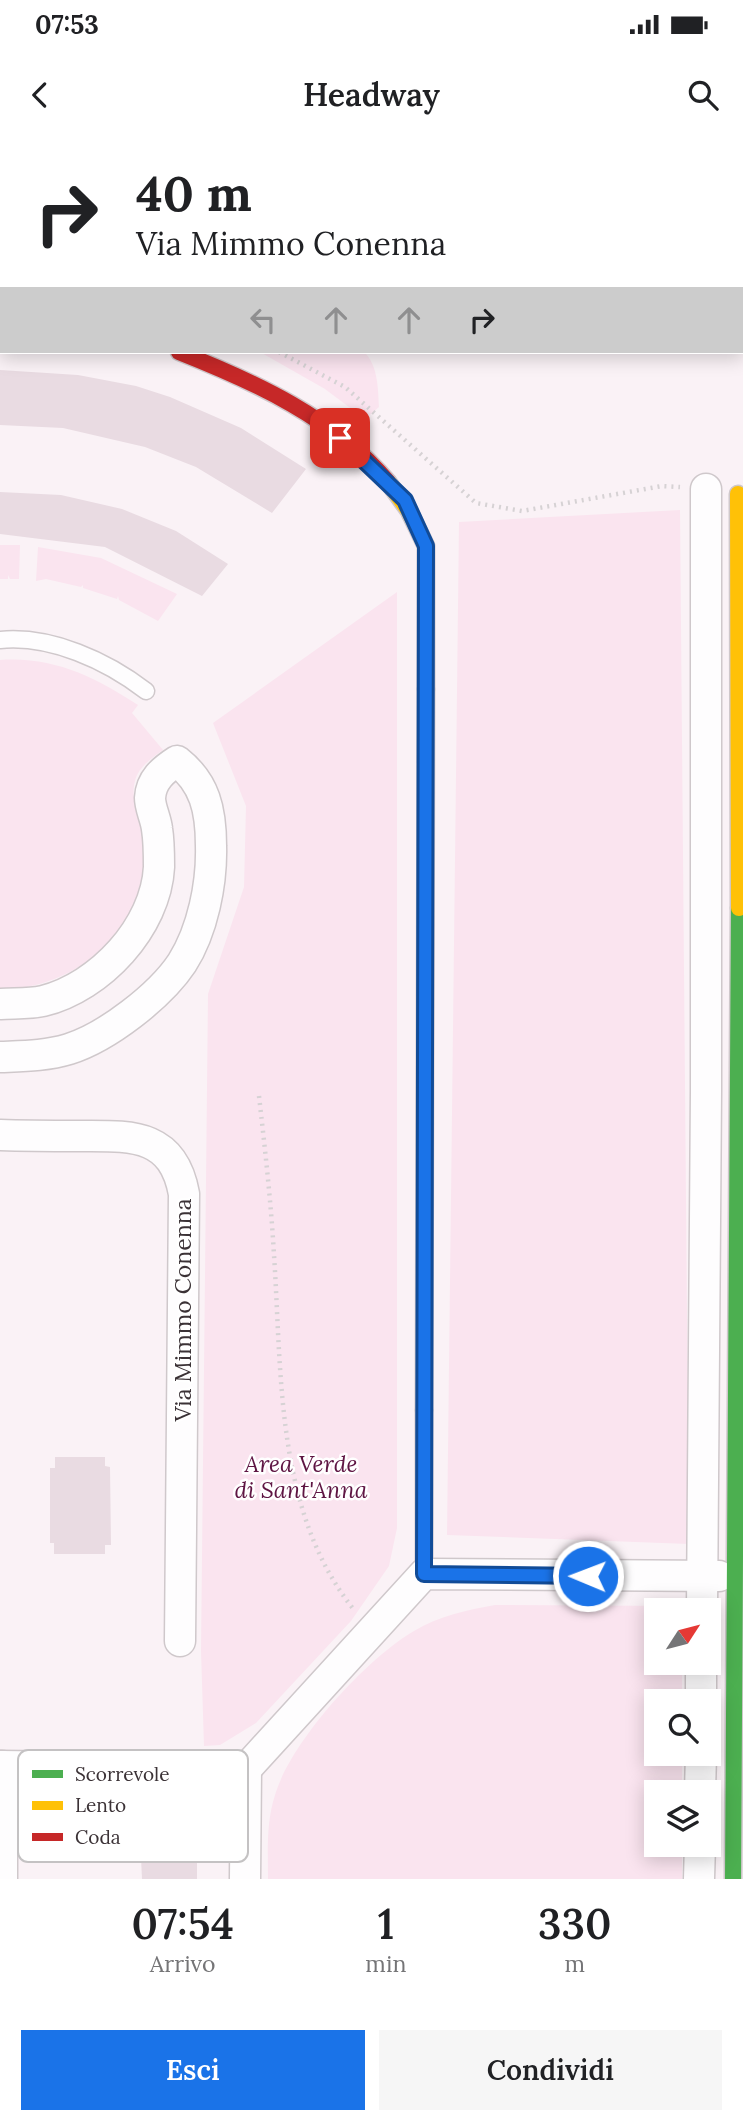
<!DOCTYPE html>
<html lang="it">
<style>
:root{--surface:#fff;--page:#f6f6f6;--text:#202124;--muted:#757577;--accent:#1a73e8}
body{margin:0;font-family:Lora,serif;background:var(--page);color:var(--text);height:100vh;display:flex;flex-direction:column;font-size:26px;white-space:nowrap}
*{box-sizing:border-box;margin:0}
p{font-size:23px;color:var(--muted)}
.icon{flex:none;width:38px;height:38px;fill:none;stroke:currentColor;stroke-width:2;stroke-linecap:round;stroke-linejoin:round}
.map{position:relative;height:1739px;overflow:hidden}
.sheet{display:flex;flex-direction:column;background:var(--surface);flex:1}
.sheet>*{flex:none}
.guide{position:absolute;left:0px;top:0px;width:744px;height:214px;box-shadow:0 4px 18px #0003;background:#fff;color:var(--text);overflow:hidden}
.needle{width:46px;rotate:54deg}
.fabs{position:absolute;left:644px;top:1458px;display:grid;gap:14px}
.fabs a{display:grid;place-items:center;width:77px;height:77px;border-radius:0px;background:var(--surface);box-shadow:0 4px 18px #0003;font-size:35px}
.pin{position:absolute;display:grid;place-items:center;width:60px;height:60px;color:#fff;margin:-30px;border-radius:14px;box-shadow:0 4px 10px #0006}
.me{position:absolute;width:77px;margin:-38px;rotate:271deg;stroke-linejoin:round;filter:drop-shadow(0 0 5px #0008)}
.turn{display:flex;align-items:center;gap:24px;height:147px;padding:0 21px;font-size:32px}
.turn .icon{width:91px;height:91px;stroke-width:2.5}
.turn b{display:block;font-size:49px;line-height:60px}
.lanes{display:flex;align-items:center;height:66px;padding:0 21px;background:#0003;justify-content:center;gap:35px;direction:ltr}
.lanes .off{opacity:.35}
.eta{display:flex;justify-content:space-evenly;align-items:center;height:119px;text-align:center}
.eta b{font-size:42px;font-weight:600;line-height:49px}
.button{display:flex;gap:14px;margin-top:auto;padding:14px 21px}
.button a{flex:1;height:80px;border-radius:0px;background:var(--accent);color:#fff;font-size:28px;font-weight:600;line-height:80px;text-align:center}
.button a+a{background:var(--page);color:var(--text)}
.status{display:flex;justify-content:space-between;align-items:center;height:49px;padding:0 35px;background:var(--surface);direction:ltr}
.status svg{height:19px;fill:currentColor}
header{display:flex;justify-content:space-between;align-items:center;height:91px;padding:0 21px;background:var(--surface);font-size:32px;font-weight:600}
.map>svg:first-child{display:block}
</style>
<div class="status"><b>07:53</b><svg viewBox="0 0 49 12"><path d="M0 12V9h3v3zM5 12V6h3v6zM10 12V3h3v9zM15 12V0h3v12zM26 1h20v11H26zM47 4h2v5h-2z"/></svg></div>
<header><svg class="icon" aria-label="back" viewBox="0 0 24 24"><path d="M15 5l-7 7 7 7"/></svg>Headway<svg class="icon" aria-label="search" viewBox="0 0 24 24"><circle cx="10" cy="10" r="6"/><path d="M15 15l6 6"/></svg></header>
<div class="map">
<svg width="743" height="1739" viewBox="0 0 743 1739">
<rect width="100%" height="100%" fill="#faf2f6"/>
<g fill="#fae4ef">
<path d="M260,212H364C378,225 378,248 379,267L365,279L325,249Z"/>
<polygon points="680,370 689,1404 447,1395 459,382"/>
<polygon points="0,405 20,405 19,439 10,439 8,435 8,439 0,439"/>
<polygon points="38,407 101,418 177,454 158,481 119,460 118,456 117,459 83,448 83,445 81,447 46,439 36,441"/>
<polygon points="397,452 397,1388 389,1426 351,1481 256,1583 220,1605 204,1606 201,1511 208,854 244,747 246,666 213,583"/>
<path d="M0,520C53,516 95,537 138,565L132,573L163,610C153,617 138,627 135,641C129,663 144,687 145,709C149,788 76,850 0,849Z"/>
<path d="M495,1465L675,1466L678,1470H656V1522L682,1523V1561H656V1614H682V1652H656V1704L682,1705V1739H268C268,1710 266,1683 275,1655C291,1601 366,1519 414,1491C439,1476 467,1470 495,1465Z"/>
</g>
<g fill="#e9dbe2">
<polygon points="0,230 78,235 136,246 170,257 241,288 306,329 272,373 196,327 145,307 63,288 0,285"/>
<polygon points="0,352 61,355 122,369 176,391 228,424 202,456 105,407 0,394"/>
<polygon points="55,1317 105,1317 105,1326 110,1327 111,1405 105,1405 105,1414 54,1414 54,1403 50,1403 50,1328 55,1328"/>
<polygon points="141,1718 197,1718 197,1739 142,1739"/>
</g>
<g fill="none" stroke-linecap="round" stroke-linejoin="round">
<g stroke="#cfc8cb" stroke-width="19">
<path id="lane" d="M0,500C51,495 107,521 146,551"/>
</g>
<g stroke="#cfc8cb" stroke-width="33">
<g id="street">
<polyline points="0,185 2,185"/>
<path d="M0,864C13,863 30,864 43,861C100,847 156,787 159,727C159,715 159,701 157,689C156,679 150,668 150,658C151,640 163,630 177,621C205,643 211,670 211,706C212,743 203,790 182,823C160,856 107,897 69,909C46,916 23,916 0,917"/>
<path d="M0,995C27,996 54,996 81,996C131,996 173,993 184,1054L180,1501"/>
<polyline points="702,1470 706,951 706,349"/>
<polyline points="701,1561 701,1522"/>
<polyline points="0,1626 246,1629 424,1434 719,1436"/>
<polyline points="700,1652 701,1614"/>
<polyline points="2,1739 2,1626"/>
<polyline points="245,1739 246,1629"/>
<polyline points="699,1739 700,1704"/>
</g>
</g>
<g stroke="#cfc8cb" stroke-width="19">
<g id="fast">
<polyline points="424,1270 426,549"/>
<polyline points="733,1739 739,768"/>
</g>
</g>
<g stroke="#cfc8cb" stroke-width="19">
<g id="slow">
<polyline points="388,342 409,371 426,406 426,549"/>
<polyline points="738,354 739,768"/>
<polyline points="424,1434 424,1270"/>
</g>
</g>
<g stroke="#cfc8cb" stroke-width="19">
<path id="jam" d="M179,212C255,242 334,278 388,342"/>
</g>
<g stroke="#d6d2d4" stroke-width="4.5" stroke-dasharray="2 5" stroke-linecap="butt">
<polyline points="0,133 2,133"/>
<polyline points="279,212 345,247 476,363 522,371 662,346 680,347"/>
<path d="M259,956C265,1009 271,1062 274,1115C282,1234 275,1373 355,1471"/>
</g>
<use href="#lane" stroke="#fefdfe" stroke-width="16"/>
<use href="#street" stroke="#fefdfe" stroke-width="30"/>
<use href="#fast" stroke="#4caf50" stroke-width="16"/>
<use href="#slow" stroke="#ffc107" stroke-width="16"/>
<use href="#jam" stroke="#c62828" stroke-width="16"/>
</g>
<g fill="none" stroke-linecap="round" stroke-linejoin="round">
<g stroke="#114b97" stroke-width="18">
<polyline id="route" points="340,298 405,360 426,406 424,1434 588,1436"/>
</g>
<use href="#route" stroke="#1a73e8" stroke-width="12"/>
</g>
<g text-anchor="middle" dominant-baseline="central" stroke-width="5" stroke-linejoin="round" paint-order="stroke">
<g font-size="23" fill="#3b3236" stroke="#fff">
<text transform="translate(182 1170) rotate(-90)">Via Mimmo Conenna</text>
</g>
<g font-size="23" font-style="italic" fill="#5e1543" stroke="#fff">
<text x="301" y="1323">Area Verde<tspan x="301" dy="26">di Sant'Anna</tspan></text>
</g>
</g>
<rect x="18" y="1610" width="230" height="112" rx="10" fill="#fff" stroke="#c4c2c3" stroke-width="2"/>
<rect x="32" y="1630" width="31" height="8" fill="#4caf50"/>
<rect x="32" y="1661" width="31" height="9" fill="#ffc107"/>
<rect x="32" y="1693" width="31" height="8" fill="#c62828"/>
<g font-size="19" fill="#3b3236">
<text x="75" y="1641">Scorrevole</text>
<text x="75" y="1672">Lento</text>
<text x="75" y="1704">Coda</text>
</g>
</svg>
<div class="fabs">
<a><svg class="needle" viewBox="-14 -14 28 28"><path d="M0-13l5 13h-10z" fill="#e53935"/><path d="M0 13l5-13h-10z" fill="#757577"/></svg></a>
<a><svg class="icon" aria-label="search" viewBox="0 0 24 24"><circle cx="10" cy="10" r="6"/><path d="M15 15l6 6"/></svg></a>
<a><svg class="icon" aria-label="layers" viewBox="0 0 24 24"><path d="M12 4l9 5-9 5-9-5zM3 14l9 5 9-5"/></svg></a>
</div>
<div class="pin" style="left:340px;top:298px;background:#d93025"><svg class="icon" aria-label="arrive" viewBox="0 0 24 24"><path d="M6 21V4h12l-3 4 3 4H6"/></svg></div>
<svg class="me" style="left:588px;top:1436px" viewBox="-20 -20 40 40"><circle r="17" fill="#1a73e8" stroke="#fff" stroke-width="3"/><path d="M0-11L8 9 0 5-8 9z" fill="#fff"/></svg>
<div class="guide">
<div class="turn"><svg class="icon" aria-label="right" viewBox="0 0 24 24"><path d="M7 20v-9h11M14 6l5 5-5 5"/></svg><div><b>40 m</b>Via Mimmo Conenna</div></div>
<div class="lanes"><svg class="icon off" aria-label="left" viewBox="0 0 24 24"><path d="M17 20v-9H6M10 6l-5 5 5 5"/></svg><svg class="icon off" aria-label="ahead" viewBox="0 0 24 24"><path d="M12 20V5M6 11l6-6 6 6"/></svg><svg class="icon off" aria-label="ahead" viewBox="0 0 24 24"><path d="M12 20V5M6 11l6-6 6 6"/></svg><svg class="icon" aria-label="right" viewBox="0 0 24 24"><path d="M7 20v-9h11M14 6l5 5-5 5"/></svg></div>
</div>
</div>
<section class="sheet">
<div class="eta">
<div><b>07:54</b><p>Arrivo</p></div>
<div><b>1</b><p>min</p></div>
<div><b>330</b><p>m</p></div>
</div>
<div class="button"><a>Esci</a><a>Condividi</a></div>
</section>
